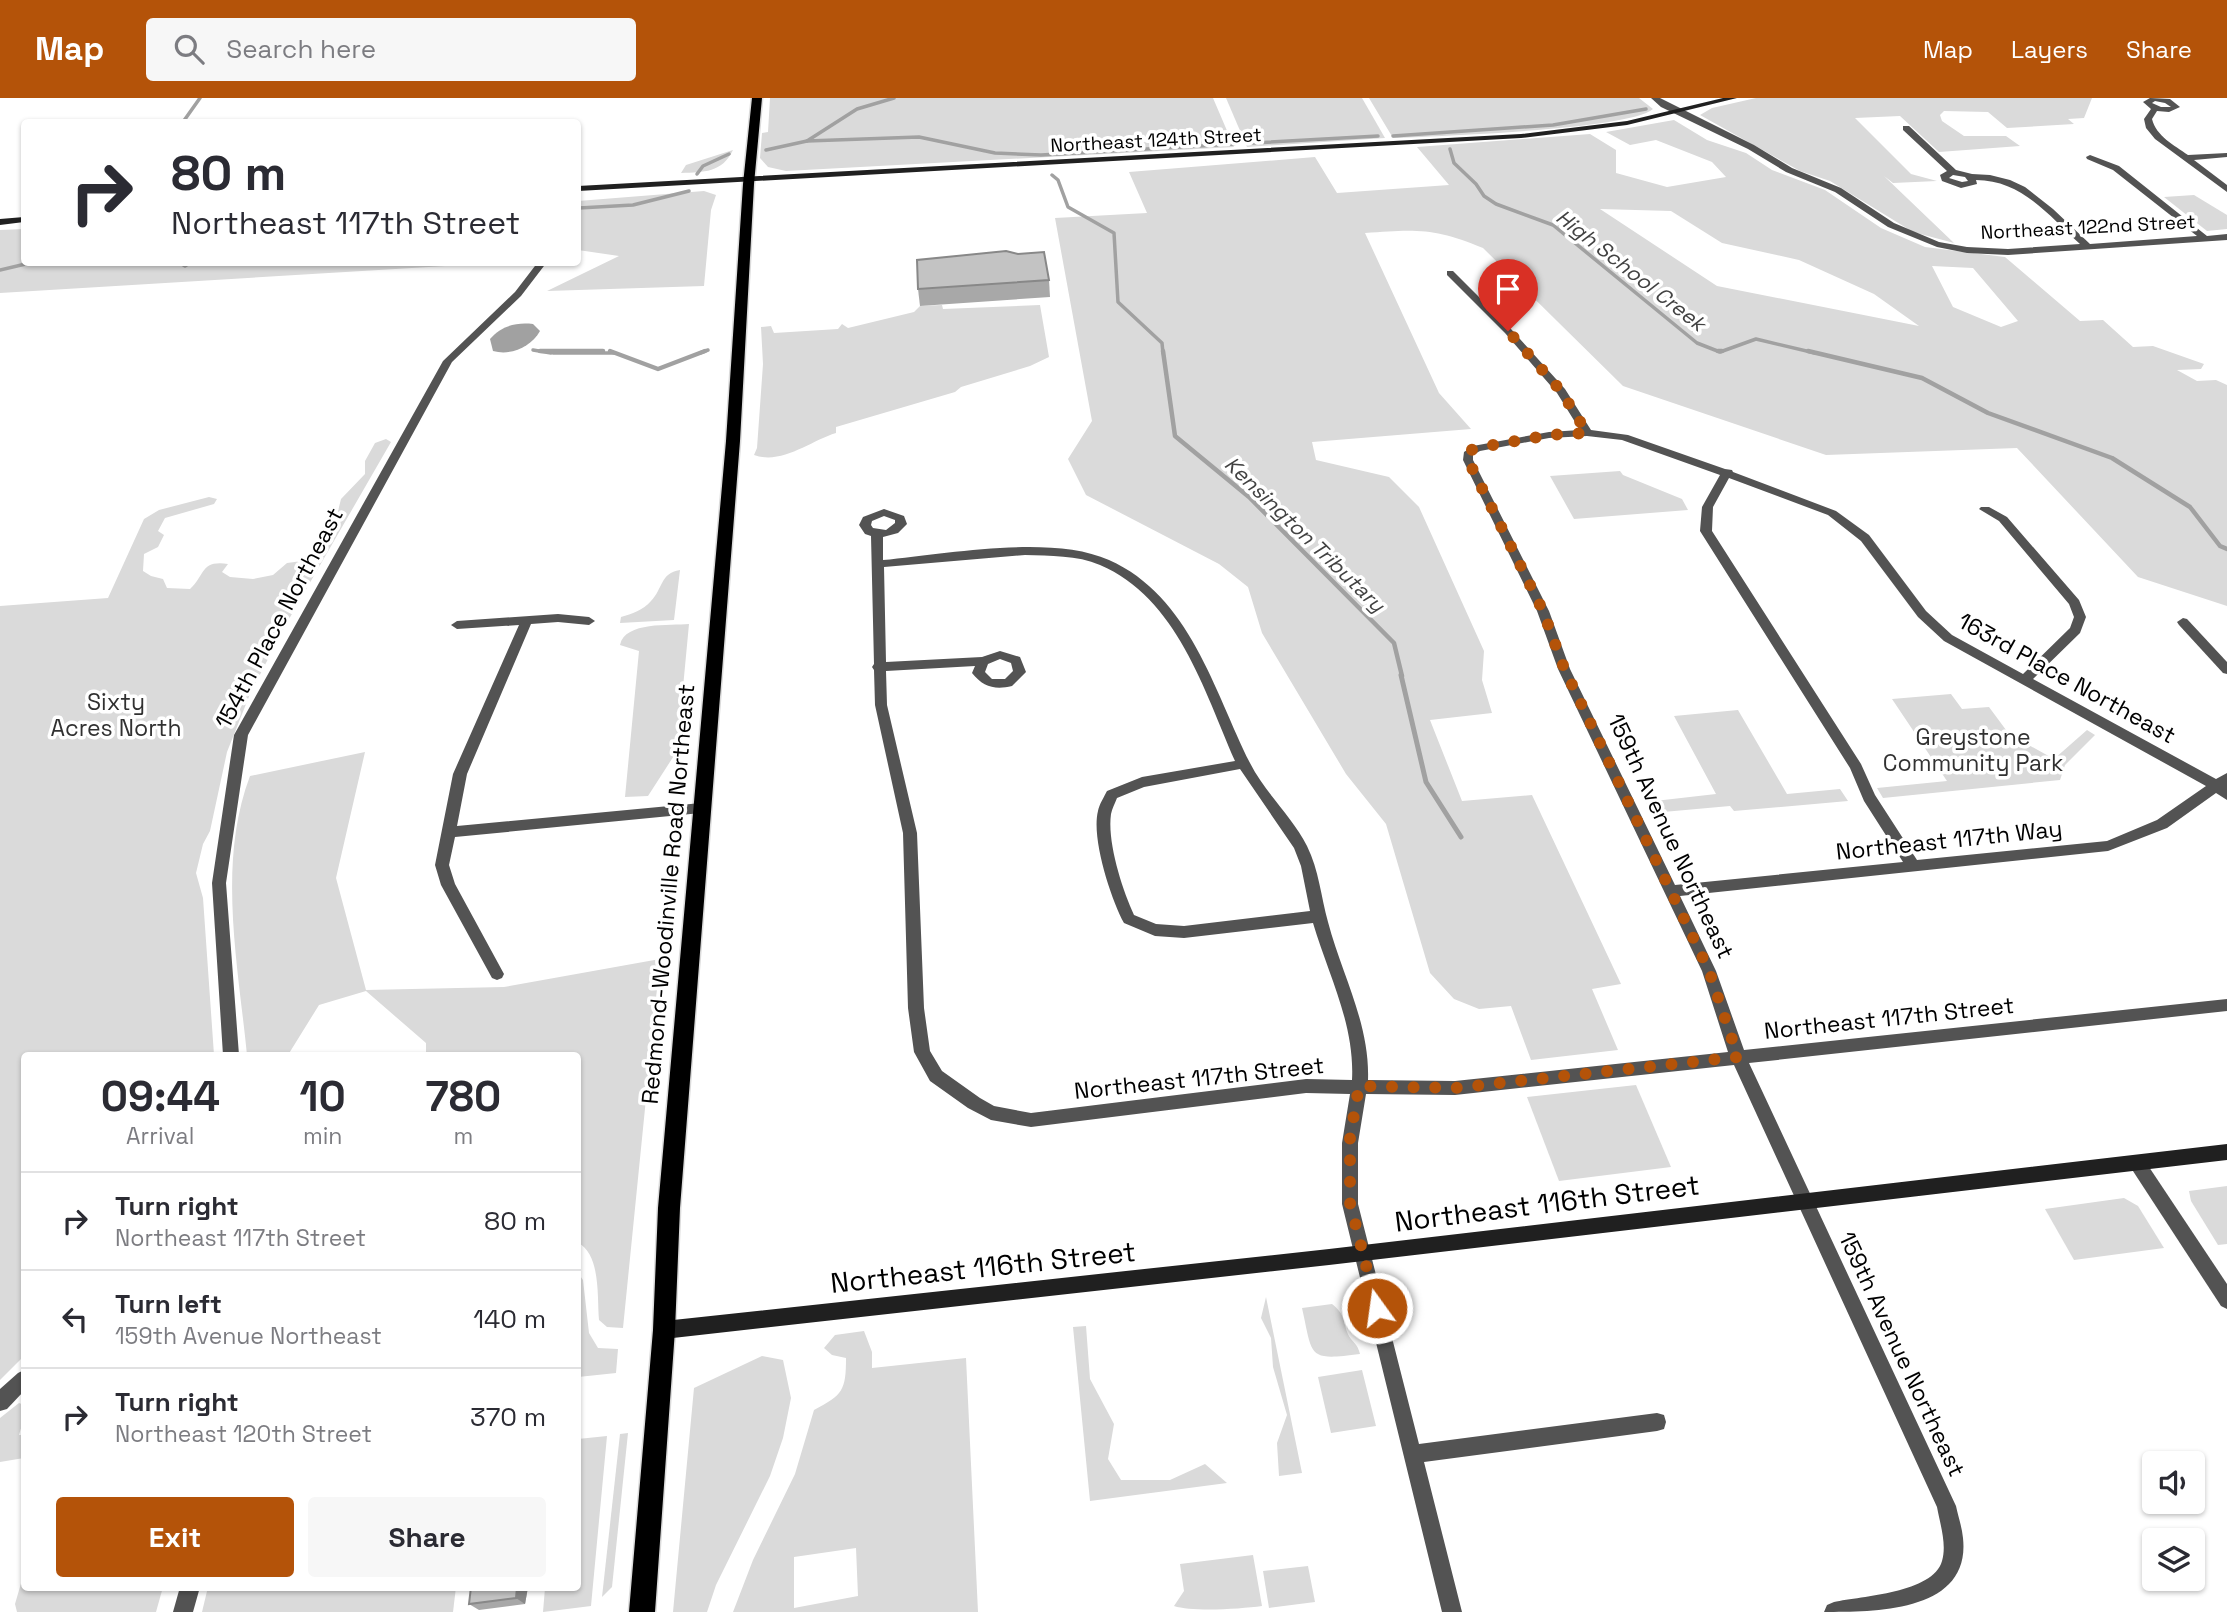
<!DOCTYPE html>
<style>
:root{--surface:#fff;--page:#f7f7f7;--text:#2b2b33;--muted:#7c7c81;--line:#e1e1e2;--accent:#b45309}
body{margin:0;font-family:"Space Grotesk",sans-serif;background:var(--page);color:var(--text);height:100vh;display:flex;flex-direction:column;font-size:26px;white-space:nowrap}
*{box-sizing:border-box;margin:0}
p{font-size:23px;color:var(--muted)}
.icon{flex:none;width:38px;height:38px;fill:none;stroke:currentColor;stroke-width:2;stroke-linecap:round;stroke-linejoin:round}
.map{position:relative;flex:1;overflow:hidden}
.drawer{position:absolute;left:21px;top:954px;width:560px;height:539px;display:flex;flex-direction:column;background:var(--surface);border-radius:7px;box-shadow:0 2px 5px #0004}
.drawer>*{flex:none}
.banner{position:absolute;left:21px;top:21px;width:560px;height:147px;border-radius:7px;box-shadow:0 2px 5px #0004;background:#fff;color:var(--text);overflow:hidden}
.tools{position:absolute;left:2142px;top:1353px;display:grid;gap:14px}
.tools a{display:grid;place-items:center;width:63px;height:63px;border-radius:7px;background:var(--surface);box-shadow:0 2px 5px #0004;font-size:35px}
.pin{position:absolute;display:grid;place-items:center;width:60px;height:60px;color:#fff;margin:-72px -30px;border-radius:50% 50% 50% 0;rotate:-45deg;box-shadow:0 0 7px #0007}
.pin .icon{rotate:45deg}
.me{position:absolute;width:77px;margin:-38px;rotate:346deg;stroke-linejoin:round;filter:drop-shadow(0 0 5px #0008)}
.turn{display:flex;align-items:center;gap:24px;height:147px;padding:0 35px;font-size:32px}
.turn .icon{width:91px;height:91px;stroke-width:2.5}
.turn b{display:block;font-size:49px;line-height:60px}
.eta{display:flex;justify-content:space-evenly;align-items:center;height:119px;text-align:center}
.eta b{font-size:42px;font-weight:600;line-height:49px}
.cta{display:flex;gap:14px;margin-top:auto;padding:14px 35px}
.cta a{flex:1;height:80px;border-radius:7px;background:var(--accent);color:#fff;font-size:28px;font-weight:600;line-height:80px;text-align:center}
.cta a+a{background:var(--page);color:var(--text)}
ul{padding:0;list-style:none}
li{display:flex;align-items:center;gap:21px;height:98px;padding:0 35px;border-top:2px solid var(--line)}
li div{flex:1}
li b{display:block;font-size:26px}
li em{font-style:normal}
header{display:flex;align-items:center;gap:42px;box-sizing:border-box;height:98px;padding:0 35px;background:var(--accent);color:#fff}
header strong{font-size:33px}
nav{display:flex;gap:38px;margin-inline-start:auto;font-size:24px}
.search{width:490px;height:63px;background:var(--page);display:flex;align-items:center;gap:18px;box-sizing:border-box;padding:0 24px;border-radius:7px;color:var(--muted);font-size:26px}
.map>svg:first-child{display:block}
</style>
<header>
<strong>Map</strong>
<div class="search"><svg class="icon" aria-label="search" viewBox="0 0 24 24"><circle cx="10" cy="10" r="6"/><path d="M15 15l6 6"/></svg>Search here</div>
<nav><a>Map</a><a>Layers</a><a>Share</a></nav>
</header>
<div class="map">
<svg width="2227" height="1514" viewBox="0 0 2227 1514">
<rect width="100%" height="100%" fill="#fff"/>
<g fill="#dadada" fill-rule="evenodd">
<polygon points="770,0 1213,0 1234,49 786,73 768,69 760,60 762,35 768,34"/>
<polygon points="1226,0 1362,0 1385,40 1247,49"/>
<path d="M1369,0H1639L1653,11C1628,32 1435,38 1393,40Z"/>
<polygon points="1756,0 2092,0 2084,20 2068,21 2074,26 2007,30 1988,14 1944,13 1940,17 1942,23 1964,38 2006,38 2020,48 1939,54 1900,18 1855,20 1911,76 1937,83 1893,85 1884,78 1954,145 1913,134 1830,83 1800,73 1700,17 1712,10"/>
<path d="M1674,22L1707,42L1746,55L1772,72L1825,92L1881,130L1925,149L2005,159L2080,223L2103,222L2133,249L2153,248L2204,266L2201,271L2177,272L2197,283L2216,282L2227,287V508L2138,479L2017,350L1826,357L1623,288L1483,150C1436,130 1416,131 1365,135L1439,295L1471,331L1312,344L1316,362L1389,379L1419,409L1484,553L1482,582L1492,615L1430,622L1462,703L1532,697L1621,886L1592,891L1618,952L1531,962L1511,908L1479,911L1454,901L1430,875L1386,726L1346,676L1262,535L1248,489L1219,466L1086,397L1068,361L1092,323L1055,120L1147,115L1129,74L1315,59L1337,95L1449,87L1417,49L1590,36L1616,52V75L1667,89L1726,79L1712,64L1656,42L1630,47L1606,34ZM1600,111L1671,113L1722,145L1799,162L1874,196L1919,228L1717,188ZM1932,168L1973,170L2018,223L2001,229L1953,209Z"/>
<path d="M733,52C722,75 704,74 681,75L686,67Z"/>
<polygon points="704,93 716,97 711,112 704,188 547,193 619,158 578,152 578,103"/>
<polygon points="2194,97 2227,117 2227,131 2207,133 2164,99"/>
<polygon points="24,131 24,164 495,165 0,195 0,132"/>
<path d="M942,207L943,211L1040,207L1049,259L1030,268L961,289L955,294L836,329V335C810,343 782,367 754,357L757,350L763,266L761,229L771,228L774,235L838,231L842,226L848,230L914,214L920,208Z"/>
<path d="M386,341L391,344L285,528L250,596L227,654L210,733L203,746L196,775L203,800L214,957H24V1258L0,1282V508L108,500L144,421L159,412L209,399L217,401L214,406L165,420L158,433L164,437L158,449L144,456L143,473L151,478L163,481L167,490L190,491C205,478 200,462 228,466L222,474L230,479L253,481L273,477L287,465L302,463L316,450L325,420L338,413L341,401L365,376V363L375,345Z"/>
<polygon points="1620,373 1623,377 1682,401 1688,412 1574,421 1550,378"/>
<path d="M680,472L674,522L620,525L621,519C632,516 643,512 651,503C663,491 660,475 680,472Z"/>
<path d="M689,526L677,653L648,698L625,699L639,553L620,547C625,523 670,528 689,526Z"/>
<polygon points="1951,596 1962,611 1989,609 2009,636 2054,661 2087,632 2095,637 2065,667 2060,682 1883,700 1877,690 1947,683 1892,601"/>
<polygon points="1738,612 1787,696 1840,691 1848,703 1734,713 1730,708 1652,715 1646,704 1716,696 1674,618"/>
<path d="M365,654L336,780L366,892L504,889L660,861L623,1230L607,1229L599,1222C597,1200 601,1156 578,1145V957H426V945L366,893L319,907L288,957H247C238,866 217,765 250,678Z"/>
<polygon points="1636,987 1671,1069 1559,1083 1527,999"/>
<polygon points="2227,1088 2227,1146 2218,1147 2191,1103 2189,1093"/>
<polygon points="2124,1100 2138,1108 2164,1150 2074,1162 2045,1111"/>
<polygon points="578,1175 583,1182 589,1235 598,1250 618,1251 616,1275 578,1279"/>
<polygon points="1266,1199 1302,1375 1279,1378 1277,1345 1287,1317 1273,1269 1271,1240 1261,1220"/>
<path d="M1332,1206C1348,1218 1342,1229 1351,1241C1356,1247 1358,1248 1360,1256C1307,1263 1313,1259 1302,1210Z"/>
<polygon points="1086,1228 1090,1281 1114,1326 1108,1361 1121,1382 1170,1382 1205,1366 1227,1385 1090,1403 1073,1229"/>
<path d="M864,1233L872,1254V1270L966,1260L978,1514H733L753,1462L795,1376L814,1312C843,1297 846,1292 846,1260L832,1257L824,1250L835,1237ZM856,1450L858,1498L794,1510V1459Z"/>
<polygon points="762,1258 783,1262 791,1300 783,1340 770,1378 716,1487 707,1514 673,1514 694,1290"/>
<polygon points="1362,1272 1376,1328 1331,1335 1318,1279"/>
<polygon points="19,1305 24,1307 24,1320 19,1337 24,1337 24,1360 0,1364 0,1320"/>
<polygon points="628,1335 612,1489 602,1499 620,1336"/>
<polygon points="607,1338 591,1508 543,1514 545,1490 578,1489 578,1341"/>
<path d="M1253,1457L1262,1508C1240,1511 1192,1514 1174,1508L1184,1493L1180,1466Z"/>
<polygon points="1308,1468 1315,1504 1269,1510 1263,1473"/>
<polygon points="24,1475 24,1489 163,1489 156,1514 17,1514 15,1506"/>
<polygon points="208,1489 456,1489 453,1514 202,1514"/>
</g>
<path fill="#a1a1a1" d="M533,226L540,233C531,249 511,258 493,253L490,241C501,228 516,224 533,226Z"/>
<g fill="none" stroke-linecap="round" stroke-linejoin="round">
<g stroke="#a1a1a1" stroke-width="3.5">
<polyline points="183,24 200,0"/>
<polyline points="1393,38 1553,27 1646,11"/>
<polyline points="807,43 857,11 894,0"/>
<polyline points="1253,45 1378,38"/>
<polyline points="1450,51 1454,65 1476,86 1484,98 1496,106 1553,127 1697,245 1720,254 1756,241 1815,255"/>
<polyline points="766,52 807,43 919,39 995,55 1041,57 1235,46"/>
<polyline points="697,76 703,68 729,56"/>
<polyline points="1052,77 1058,82 1068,109 1114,135 1118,204 1162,245 1163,255"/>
<polyline points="579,110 633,107 689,93"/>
<polyline points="179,164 185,168 191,164"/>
<polyline points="0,172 34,164"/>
<polyline points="533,252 551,255"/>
<polyline points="553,255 615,255"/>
<polyline points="700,255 708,252"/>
</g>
<g stroke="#a1a1a1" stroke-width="4.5">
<polyline points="540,253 603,253"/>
<polyline points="610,253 658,271 705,253"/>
<polyline points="1163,253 1175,338 1249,399 1394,545 1402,578"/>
<polyline points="1718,253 1722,253"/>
<polyline points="1808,253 1922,280 1988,315 2112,360 2190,409 2220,448 2227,451"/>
</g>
<polyline stroke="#a1a1a1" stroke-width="5" points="1401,577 1426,684 1461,739"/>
<g stroke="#dbdbdb" stroke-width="3">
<polygon id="primary" points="752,0 762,0 754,86 740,343 680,1110 675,1232 655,1514 629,1514 653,1232 658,1110 726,343 743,86"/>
</g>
<g fill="#535353" fill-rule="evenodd">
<path d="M1651,0H1660L1754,47L1792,70L1841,90L1894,125L1939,144L1967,149L2008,151L2080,146C2049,118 2022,82 1976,82L1977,86L1961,90L1942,83L1940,77L1947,73L1903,32V28H1909L1956,72L1972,76L1990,77L2010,82L2025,89L2053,111L2090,146L2197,138L2113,72L2087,61L2086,59L2090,57L2119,68L2207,138L2227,136V142L2008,157L1967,155L1937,149L1888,129L1835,94L1786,74L1748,51L1661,9ZM1953,77L1965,79L1968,83L1962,84L1949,80Z"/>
<path d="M2150,0L2170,1L2180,9L2169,14L2157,13L2152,21C2156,38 2174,47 2188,57L2227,55V59L2194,62L2227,87V94L2155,41L2146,30L2144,21L2151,11L2143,4ZM2155,3L2165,5L2171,9H2161L2152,5Z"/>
<polygon points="538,164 547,164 521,198 452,264 248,637 226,785 239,957 223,957 212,785 234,637 443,263 515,194"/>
<path d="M1447,173H1453L1511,231L1565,291L1591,332L1628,337L1725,371L1732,372L1733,374L1836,413L1869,437L1926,513L1952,537L2023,576L2070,530L2074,519L2069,506L1999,423L1979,411L1981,409H1989L2007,419L2079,502L2086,519L2080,535L2033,581L2216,681L2227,675V702L2216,695L2167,730L2108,753L1680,798L1716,873L1744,952L2227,901V913L1749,965L1956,1408C1958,1418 1962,1429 1963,1440C1971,1514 1877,1514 1824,1514L1827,1507L1834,1504C1862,1498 1933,1495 1942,1463C1947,1446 1940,1426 1937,1409L1734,967L1455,997L1366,996L1358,1045V1106L1419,1346L1657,1315L1664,1317L1666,1324L1664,1331L1657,1333L1424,1364L1462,1514H1442L1342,1106V1045L1350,996L1306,995L1031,1029L991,1022L968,1010L930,983L914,954L908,910L903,735L875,607L874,572L872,569L874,566L871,438L865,436L859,427L863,419L884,411L904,418L907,426L898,435L883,439V462C946,456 1051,436 1109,462C1190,498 1214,593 1250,665C1265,695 1292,718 1307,748C1319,772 1321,799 1328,824C1342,877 1370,926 1368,982L1455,983L1728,954L1702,873L1558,571L1537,513L1463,362L1464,354L1473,348L1549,334L1580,332L1557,295L1505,235L1447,177ZM1587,338L1622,342L1720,377L1702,409L1700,433L1850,670L1864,703L1903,764L1675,787L1570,571L1549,513L1473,362V357L1480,353L1549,340ZM1729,380L1828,417L1861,443L1918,519L1944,543L2206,688L2157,722L2107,743L1917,762L1875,697L1861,666L1712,433L1713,409ZM884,418L895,422V425L886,432L873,430L871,427L872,423ZM1025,457C1050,458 1077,457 1100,467C1177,500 1204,592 1235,663L1142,679L1107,693C1104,699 1099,707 1098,713C1091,740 1111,801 1124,825L1155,838L1184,840L1313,825C1328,876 1355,926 1352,982L1306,981L1031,1015L994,1008L980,1000L942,973L930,953L924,910L917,735L887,607L886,573L975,568L972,575C983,589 995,592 1012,588L1026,574L1020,559L1000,553L982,559L886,564L884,469ZM1000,561L1011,565L1013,573L1005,581H992L985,574L988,566ZM1240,671L1294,750L1301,768L1310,813L1184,828L1156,826L1134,817C1122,791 1107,744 1111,716C1112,711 1115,705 1117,700L1144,689Z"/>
<polygon points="558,516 589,519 595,523 589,527 558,524 531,526 467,676 457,728 701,705 708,710 701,715 455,739 449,767 455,786 504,876 502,880 497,882 492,880 441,787 435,767 453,676 519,527 457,531 451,527 457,523"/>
<polygon points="2183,520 2187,521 2227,564 2227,576 2223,575 2179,527 2177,524"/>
<polygon points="2137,1057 2143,1060 2227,1186 2227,1211 2221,1208 2131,1070 2129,1065 2131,1060"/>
<polygon points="24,1272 24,1293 7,1311 0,1313 0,1291 18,1275"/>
<polygon points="180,1489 200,1489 193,1514 173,1514"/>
</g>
<g fill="#202020" fill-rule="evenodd">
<polygon points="1723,0 1737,0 1627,27 1521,40 578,93 578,88 1521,36 1627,23"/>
<polygon points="24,119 24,124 0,127 0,121"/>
<polygon points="2227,1046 2227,1062 1329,1167 664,1241 658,1238 655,1232 658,1226 664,1223 1329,1151"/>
</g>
<use href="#primary" fill="#000" fill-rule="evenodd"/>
</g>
<g fill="#a8a8a8">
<polygon points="1049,182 1050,199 920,208 918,191"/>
<polygon points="528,1489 525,1506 479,1512 469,1506"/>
</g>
<polygon fill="#888" points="517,1489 528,1489 525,1506 516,1500"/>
<g fill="#c3c3c3" stroke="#888" stroke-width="2">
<polygon points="1006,153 1018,156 1044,154 1049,182 918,191 917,162"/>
<polygon points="471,1489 517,1489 516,1500 469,1506"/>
</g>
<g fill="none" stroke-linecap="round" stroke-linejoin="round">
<polyline stroke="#b45309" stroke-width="12" stroke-dasharray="0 21.6" points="1377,1210 1350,1105 1350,1040 1359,988 1455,990 1738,959 1709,873 1564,570 1543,513 1468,362 1471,352 1477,350 1549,337 1587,335 1561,293 1508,233"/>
</g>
<g text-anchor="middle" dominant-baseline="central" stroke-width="7" stroke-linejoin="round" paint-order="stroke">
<g font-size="19" fill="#000" stroke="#fff">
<text transform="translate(1156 42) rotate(-3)">Northeast 124th Street</text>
<text transform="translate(2088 129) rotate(-3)">Northeast 122nd Street</text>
</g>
<g font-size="21" font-style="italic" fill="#424242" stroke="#fff">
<text transform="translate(1631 172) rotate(38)">High School Creek</text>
<text transform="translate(1305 436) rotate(44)">Kensington Tributary</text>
</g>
<g font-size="23" fill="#000" stroke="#fff">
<text transform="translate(279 520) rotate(-62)">154th Place Northeast</text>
<text transform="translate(2067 580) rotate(29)">163rd Place Northeast</text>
<text transform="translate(1671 738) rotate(65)">159th Avenue Northeast</text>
<text transform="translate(1949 742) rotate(-6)">Northeast 117th Way</text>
<text transform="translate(668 796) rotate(-85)">Redmond-Woodinville Road Northeast</text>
<text transform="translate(1889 920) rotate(-6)">Northeast 117th Street</text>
<text transform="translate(1199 980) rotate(-6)">Northeast 117th Street</text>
<text transform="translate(1902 1256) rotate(65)">159th Avenue Northeast</text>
</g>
<g font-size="23" fill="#313131" stroke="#fff">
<text x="116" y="604">Sixty<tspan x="116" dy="26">Acres North</tspan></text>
<text x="1973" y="639">Greystone<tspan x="1973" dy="26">Community Park</tspan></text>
</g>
<g font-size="28" fill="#000" stroke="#fff">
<text transform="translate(1547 1105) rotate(-7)">Northeast 116th Street</text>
<text transform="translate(983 1169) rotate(-6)">Northeast 116th Street</text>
</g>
</g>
</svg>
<div class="tools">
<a><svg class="icon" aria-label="sound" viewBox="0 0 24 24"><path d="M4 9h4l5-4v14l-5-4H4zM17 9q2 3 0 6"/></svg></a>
<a><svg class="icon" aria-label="layers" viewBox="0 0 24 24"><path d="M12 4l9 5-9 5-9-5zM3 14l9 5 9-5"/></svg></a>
</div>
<div class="pin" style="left:1508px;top:233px;background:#d93025"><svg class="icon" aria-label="arrive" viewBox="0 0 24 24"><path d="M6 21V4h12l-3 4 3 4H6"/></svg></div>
<svg class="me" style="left:1377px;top:1210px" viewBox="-20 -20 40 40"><circle r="17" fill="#b45309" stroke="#fff" stroke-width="3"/><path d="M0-11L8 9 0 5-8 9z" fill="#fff"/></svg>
<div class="banner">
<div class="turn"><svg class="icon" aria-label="right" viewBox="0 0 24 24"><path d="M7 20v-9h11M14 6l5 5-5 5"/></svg><div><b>80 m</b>Northeast 117th Street</div></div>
</div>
<section class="drawer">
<div class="eta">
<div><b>09:44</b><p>Arrival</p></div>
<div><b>10</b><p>min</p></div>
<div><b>780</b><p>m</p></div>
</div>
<ul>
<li><svg class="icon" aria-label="right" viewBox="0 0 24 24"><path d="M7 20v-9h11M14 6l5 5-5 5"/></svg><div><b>Turn right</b><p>Northeast 117th Street</p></div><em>80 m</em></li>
<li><svg class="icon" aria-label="left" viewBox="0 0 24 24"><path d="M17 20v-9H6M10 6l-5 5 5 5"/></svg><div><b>Turn left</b><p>159th Avenue Northeast</p></div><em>140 m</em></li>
<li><svg class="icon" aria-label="right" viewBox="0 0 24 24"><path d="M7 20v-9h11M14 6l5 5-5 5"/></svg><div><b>Turn right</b><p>Northeast 120th Street</p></div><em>370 m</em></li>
</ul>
<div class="cta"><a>Exit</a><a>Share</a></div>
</section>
</div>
